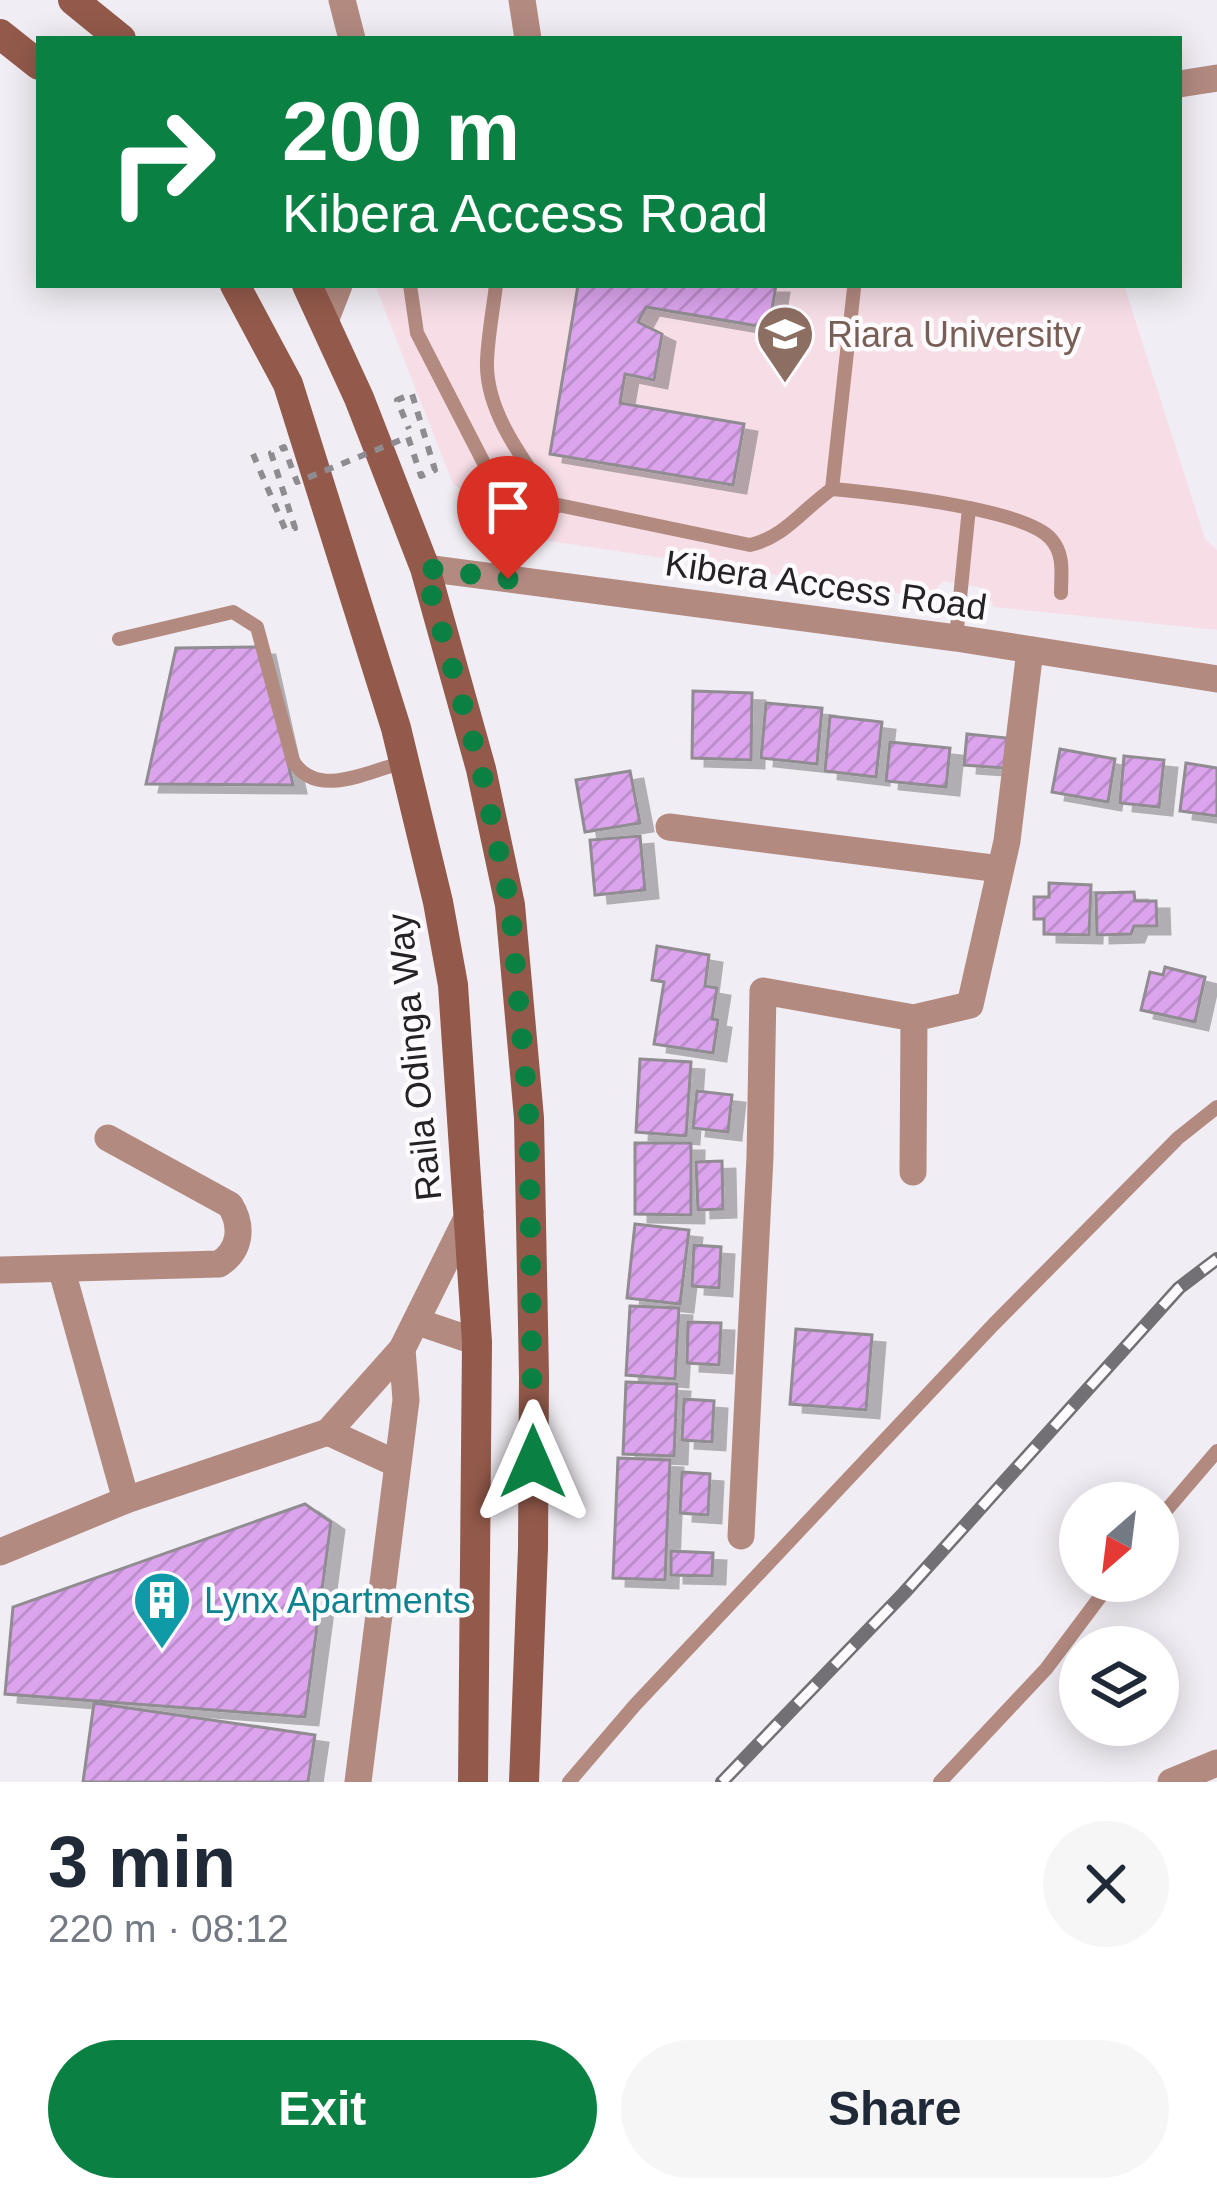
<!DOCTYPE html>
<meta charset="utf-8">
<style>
:root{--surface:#fff;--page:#f6f6f7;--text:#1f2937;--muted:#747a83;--accent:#0b8043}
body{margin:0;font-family:Arial,sans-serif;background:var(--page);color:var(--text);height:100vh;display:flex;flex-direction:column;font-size:45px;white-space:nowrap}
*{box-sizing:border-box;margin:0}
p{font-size:39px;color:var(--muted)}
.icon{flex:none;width:66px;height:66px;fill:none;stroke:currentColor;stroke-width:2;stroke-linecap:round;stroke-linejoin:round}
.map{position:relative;height:1782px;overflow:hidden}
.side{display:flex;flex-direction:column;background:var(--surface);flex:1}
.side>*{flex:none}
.top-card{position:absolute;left:36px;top:36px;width:1146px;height:252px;border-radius:0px;box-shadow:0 6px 30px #0003;background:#0b8043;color:#fff;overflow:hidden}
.needle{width:78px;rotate:208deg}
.fabs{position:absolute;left:1059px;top:1482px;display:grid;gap:24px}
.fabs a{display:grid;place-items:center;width:120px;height:120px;border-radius:50%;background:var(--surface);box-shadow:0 6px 30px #0003;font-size:60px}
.pin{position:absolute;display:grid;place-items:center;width:102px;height:102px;color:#fff;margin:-123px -51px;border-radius:50% 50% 50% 0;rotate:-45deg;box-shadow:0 0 12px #0007}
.pin .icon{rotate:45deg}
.me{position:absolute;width:132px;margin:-66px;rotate:0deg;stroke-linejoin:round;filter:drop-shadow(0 0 9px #0008)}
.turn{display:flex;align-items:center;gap:42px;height:252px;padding:0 48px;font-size:54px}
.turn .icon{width:156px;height:156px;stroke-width:2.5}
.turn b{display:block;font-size:84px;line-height:102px}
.round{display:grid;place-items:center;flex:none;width:126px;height:126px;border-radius:63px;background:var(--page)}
.headline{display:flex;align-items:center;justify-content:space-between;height:204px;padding:0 48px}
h1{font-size:72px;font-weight:700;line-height:90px}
.button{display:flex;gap:24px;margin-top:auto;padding:24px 48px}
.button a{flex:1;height:138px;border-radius:72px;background:var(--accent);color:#fff;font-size:48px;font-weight:700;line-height:138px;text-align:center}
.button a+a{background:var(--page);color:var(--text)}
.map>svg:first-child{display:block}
</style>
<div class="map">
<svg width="1217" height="1782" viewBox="0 0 1217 1782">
<defs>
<pattern id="building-hatch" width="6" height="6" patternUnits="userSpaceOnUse" patternTransform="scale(3)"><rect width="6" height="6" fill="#dba4ed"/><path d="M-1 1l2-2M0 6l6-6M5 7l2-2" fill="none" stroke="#bc8dcb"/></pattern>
<filter id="shadow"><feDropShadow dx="13" dy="8" stdDeviation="0" flood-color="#0004"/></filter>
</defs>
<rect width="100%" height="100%" fill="#f1edf4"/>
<polygon fill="#f6dde6" points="375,285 1124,285 1205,539 1217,550 1217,630 994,607 984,588 943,581 929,598 537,539 453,484"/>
<g fill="url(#building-hatch)" stroke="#908c92" stroke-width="3" filter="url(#shadow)">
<polygon points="578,285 776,285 769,328 646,307 638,322 662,334 654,380 625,374 620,403 744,424 733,485 550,454"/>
<polygon points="262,647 293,785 146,784 176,648"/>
<polygon points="693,691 752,693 751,760 692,758"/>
<polygon points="766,703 822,708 817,764 761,758"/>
<polygon points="830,716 882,722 876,777 825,771"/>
<polygon points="967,734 1007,738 1004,768 964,765"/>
<polygon points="890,742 950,748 946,787 886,781"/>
<polygon points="1060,749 1115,759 1108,802 1052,792"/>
<polygon points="1124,756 1164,760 1159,807 1120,803"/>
<polygon points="1186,763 1217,768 1217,816 1180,811"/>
<polygon points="630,771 640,823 585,832 576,780"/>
<polygon points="640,836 645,890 595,895 590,840"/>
<polygon points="1049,883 1091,885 1089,935 1044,934 1044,919 1034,919 1034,897 1049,897"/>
<polygon points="1134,892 1135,901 1156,901 1157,926 1134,926 1131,934 1097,935 1096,893"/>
<polygon points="657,946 709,955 705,986 717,988 712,1019 718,1020 713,1053 654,1044 664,982 652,980"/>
<polygon points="1165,967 1205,977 1195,1022 1141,1010 1150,972 1163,975"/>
<polygon points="640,1059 691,1062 686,1136 636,1132"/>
<polygon points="697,1091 732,1095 728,1132 693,1128"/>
<polygon points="635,1143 691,1143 691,1215 635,1214"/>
<polygon points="722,1161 723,1209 698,1210 696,1162"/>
<polygon points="635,1224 689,1230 680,1304 627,1298"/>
<polygon points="694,1245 721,1247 719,1288 692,1286"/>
<polygon points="630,1306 679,1308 675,1379 626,1375"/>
<polygon points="688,1322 721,1323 719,1365 687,1363"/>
<polygon points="796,1329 872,1335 866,1410 790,1404"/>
<polygon points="626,1382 677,1384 674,1456 623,1454"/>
<polygon points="684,1399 714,1401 712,1442 682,1440"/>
<polygon points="618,1458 670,1460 665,1580 613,1578"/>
<polygon points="682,1472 710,1474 708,1515 680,1513"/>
<polygon points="305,1504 331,1522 305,1717 5,1694 13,1607"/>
<polygon points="671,1551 713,1553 712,1576 671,1575"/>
<polygon points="94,1703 315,1735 308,1782 83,1782"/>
</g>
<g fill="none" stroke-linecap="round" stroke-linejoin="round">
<g stroke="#b38a80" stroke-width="14">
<path d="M410,285L417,333L489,473L520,497L750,545C785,537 803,509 832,489C875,493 1025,508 1051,539C1065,555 1061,574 1061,593"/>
<path d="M496,285C493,310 488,336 487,361C485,414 528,466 556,507"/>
<polyline points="832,489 854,288"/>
<polyline points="956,638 969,508"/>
<path d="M119,639L233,612L257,627L293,761C317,800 369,771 404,762"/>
<polyline points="1158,1520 1217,1451"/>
<polyline points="569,1782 635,1705 993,1325 1178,1138 1217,1107"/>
<polyline points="940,1782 1046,1669 1112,1581"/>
</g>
<g stroke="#b38a80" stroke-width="27">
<polyline points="342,0 352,39"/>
<polyline points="522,0 528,39"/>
<polyline points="1179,84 1217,78"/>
<polyline points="325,321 339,285"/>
<polyline points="425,568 956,638 1217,679"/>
<polyline points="669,827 1000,869"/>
<polyline points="913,1172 914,1018 970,1005 1007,841 1030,650"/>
<path d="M0,1270L219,1264C241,1250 243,1226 230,1205L108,1138"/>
<polyline points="62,1271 126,1500"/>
<polyline points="418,1322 477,1342"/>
<polyline points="328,1432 397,1464"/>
<polyline points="741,1536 760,1157 763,991 914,1018"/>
<polyline points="0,1552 126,1500 328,1432 402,1349 470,1212"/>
<polyline points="358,1782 406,1400 402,1349"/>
<polyline points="1171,1782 1217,1763"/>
</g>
<g stroke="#935a4b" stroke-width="30">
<polyline points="73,0 121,39"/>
<polyline points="0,34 39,65"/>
<polyline points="235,285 288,384 396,728 438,902 453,985 477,1342 473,1782"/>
<polyline points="307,285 359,398 425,568 481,769 510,905 529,1118 534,1377 533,1548 524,1782"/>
</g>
<g stroke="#737075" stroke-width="14">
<polyline id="rail" points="722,1782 904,1593 1179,1288 1217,1259"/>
</g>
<use href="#rail" stroke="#fdfbfe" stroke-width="9" stroke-dasharray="27" stroke-linecap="butt"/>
<polyline stroke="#8f8c91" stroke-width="6" stroke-dasharray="9 9" stroke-linecap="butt" points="253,454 285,529 295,528 271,453 284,447 297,482 408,437 421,476 435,470 412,394 397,400 409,429"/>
</g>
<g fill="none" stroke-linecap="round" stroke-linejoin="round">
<polyline stroke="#0b8043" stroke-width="21" stroke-dasharray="0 37.8" points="508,579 424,568 481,769 510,904 529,1118 533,1462"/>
</g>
<defs>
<g id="university-pin" transform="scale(3)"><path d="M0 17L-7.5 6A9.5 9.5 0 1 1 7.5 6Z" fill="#8d6e63" stroke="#fdfbfe"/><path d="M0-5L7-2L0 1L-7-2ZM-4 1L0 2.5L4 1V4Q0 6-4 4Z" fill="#fff"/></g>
<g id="building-pin" transform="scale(3)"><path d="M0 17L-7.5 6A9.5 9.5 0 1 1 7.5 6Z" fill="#0f9aa8" stroke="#fdfbfe"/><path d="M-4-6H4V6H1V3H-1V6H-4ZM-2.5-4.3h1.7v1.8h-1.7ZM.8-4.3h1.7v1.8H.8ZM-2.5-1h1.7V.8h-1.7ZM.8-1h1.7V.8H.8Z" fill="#fff"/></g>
</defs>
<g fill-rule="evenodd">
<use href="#university-pin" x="785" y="334"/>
<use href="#building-pin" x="162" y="1600"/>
</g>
<g text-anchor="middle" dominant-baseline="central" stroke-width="9" stroke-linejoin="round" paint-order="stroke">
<g font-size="36" fill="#785e54" stroke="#fdfbfe" text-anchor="start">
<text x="827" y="334">Riara University</text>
</g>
<g font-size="36" fill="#242225" stroke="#fdfbfe">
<text transform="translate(826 585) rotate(8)">Kibera Access Road</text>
<text transform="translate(414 1057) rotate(-96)">Raila Odinga Way</text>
</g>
<g font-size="36" fill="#0d838f" stroke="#fdfbfe" text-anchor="start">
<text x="204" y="1600">Lynx Apartments</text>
</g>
</g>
</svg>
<div class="fabs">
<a><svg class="needle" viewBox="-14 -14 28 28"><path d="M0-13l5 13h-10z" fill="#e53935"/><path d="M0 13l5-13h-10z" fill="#747a83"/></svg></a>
<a><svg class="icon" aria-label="layers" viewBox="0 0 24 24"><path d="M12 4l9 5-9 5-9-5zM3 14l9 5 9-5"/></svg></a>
</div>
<div class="pin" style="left:508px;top:579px;background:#d93025"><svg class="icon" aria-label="arrive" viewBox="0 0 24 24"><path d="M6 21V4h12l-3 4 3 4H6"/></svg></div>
<svg class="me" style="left:533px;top:1462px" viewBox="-20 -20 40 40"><path d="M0-17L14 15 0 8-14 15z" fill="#0b8043" stroke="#fff" stroke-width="4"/></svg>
<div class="top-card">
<div class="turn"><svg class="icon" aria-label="right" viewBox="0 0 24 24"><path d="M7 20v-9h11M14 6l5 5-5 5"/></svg><div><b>200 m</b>Kibera Access Road</div></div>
</div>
</div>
<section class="side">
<div class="headline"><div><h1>3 min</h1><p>220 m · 08:12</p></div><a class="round"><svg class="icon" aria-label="close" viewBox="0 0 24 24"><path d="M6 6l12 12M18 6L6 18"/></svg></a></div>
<div class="button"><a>Exit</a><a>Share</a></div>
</section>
